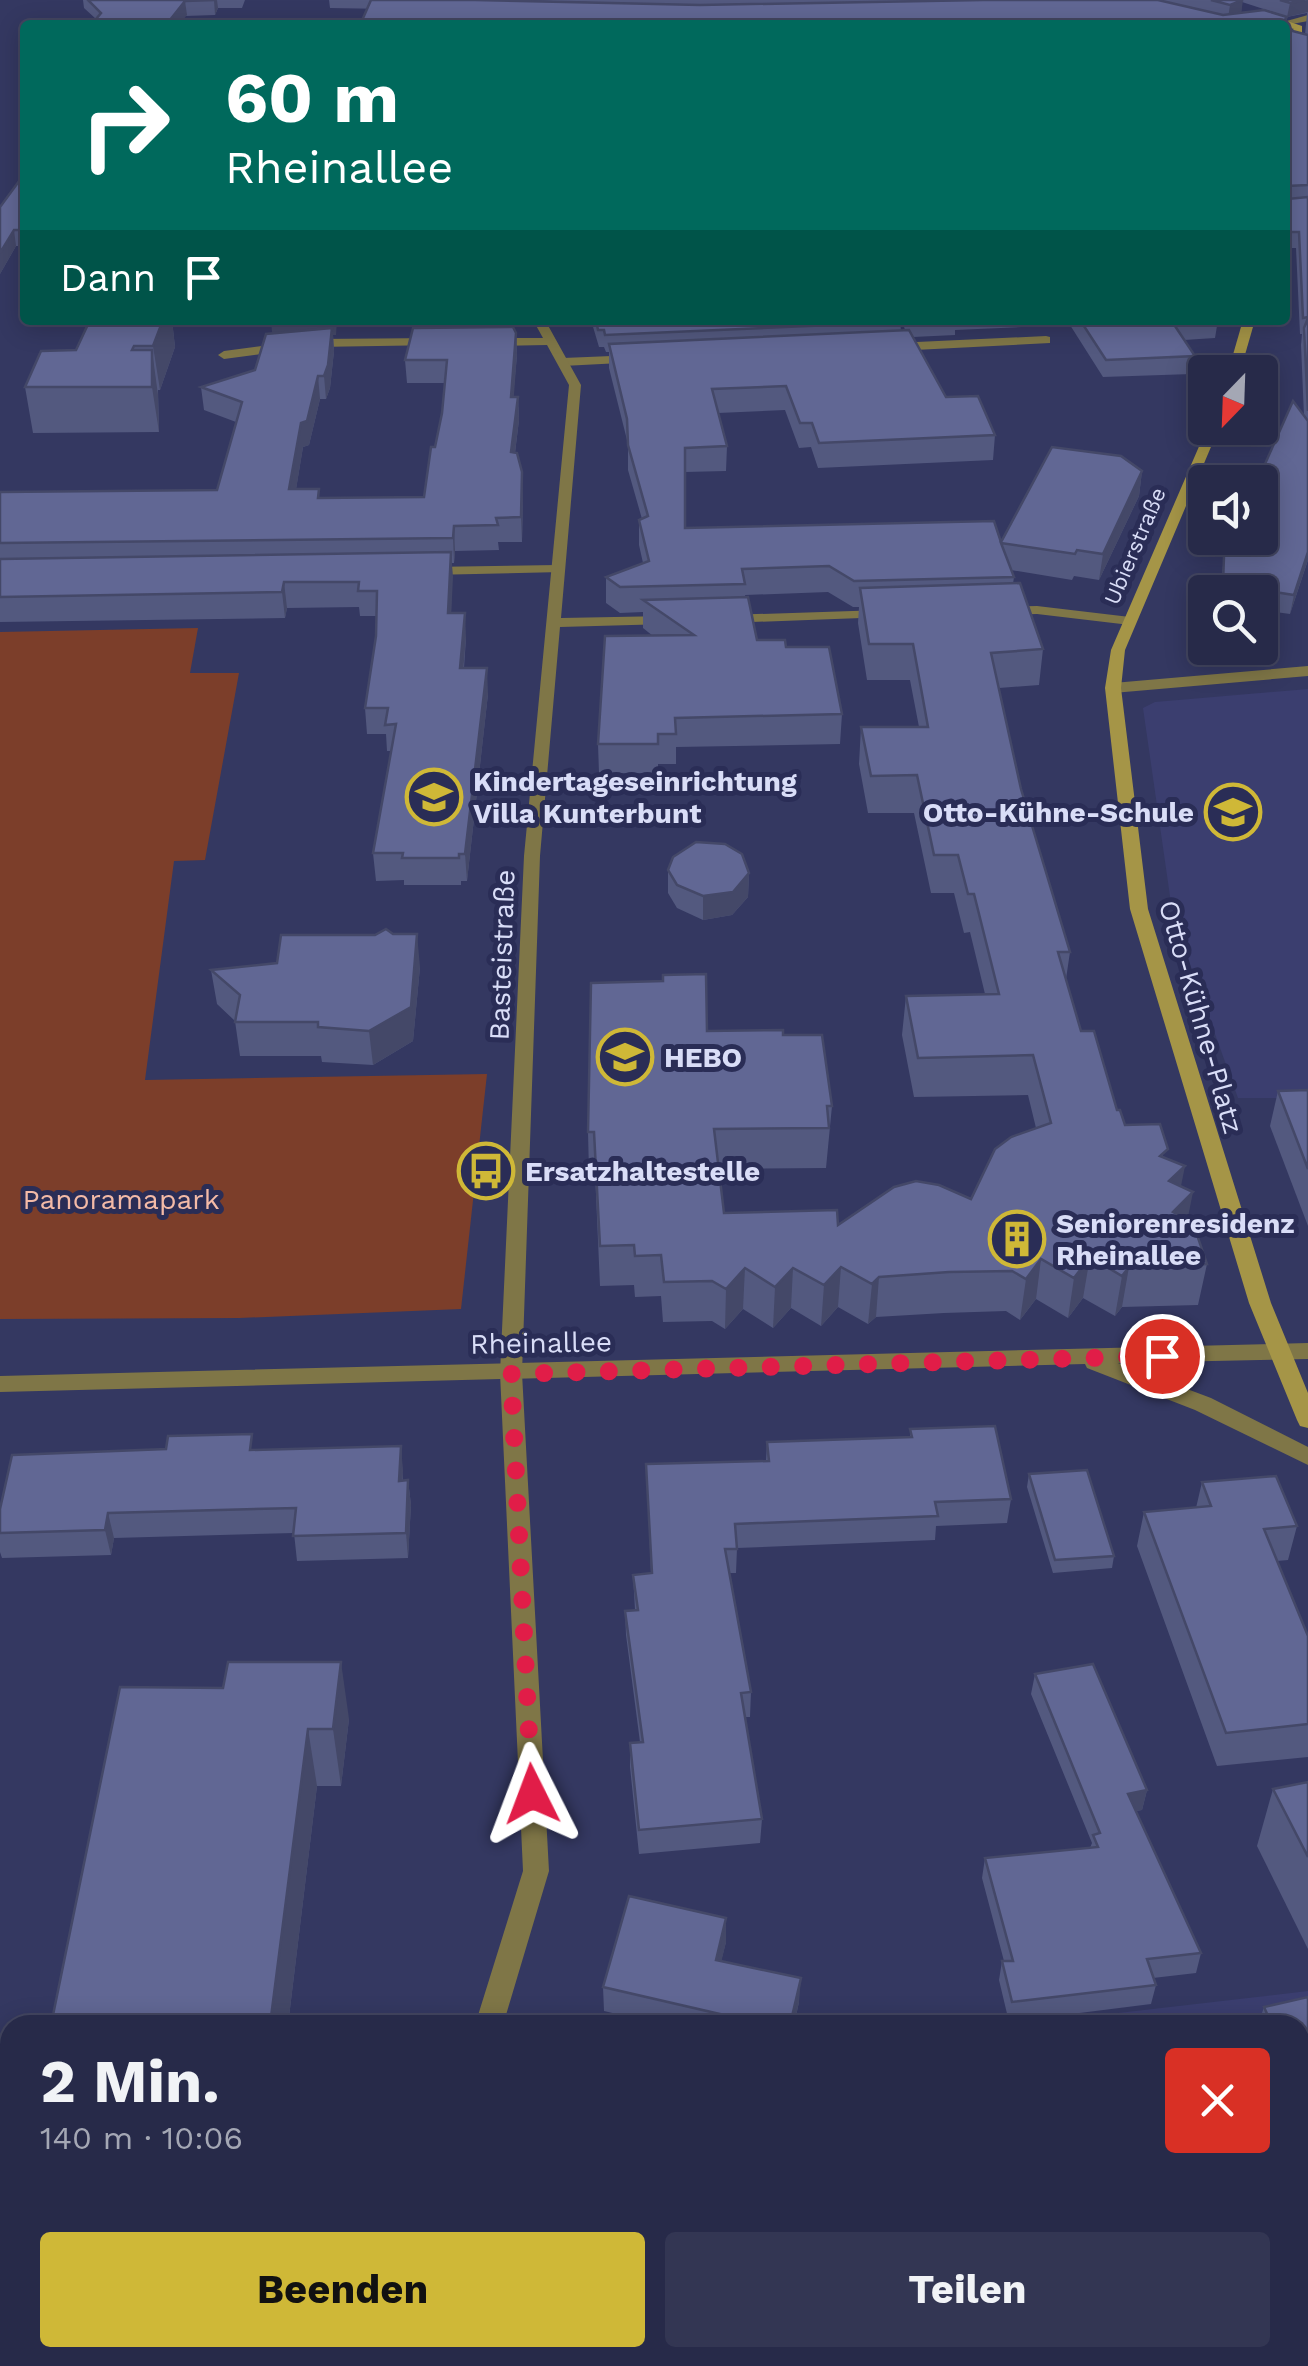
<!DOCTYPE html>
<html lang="de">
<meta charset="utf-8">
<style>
:root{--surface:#272a49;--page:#333653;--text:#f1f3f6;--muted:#a4a7b4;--line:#434661;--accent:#cfb837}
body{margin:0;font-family:"Work Sans",sans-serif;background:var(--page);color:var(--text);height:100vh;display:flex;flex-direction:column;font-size:38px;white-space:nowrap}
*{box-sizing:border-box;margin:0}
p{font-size:32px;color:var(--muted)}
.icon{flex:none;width:55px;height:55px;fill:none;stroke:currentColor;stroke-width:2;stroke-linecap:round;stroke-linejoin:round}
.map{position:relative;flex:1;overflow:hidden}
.drawer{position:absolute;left:0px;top:2015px;width:1310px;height:352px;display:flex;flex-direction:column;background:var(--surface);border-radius:30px 30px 0 0;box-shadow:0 5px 25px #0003,0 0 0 2px var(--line)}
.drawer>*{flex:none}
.guide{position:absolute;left:20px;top:20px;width:1270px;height:305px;border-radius:10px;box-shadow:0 5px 25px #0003,0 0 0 2px var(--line);background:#00695c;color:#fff;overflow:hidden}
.needle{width:65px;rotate:203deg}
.buttons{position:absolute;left:1188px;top:355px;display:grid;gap:20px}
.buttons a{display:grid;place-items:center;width:90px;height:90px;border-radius:10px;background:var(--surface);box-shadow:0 5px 25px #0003,0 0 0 2px var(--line);font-size:50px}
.pin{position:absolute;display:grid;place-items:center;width:85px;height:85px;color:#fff;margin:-42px;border:5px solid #fff;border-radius:50%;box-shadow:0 2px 10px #0007}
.me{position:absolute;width:110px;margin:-55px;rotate:357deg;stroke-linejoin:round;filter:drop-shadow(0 0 8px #0008)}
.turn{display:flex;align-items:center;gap:35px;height:210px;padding:0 40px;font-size:45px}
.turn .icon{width:130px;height:130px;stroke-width:2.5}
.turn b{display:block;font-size:70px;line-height:85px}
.then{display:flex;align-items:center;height:95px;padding:0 40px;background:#0003;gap:20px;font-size:38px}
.round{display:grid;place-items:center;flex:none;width:105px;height:105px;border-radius:10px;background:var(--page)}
.overview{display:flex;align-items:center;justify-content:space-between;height:170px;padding:0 40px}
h1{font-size:60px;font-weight:700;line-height:75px}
.primary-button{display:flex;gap:20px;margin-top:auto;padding:20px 40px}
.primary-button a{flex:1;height:115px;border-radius:10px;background:var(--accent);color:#111;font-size:40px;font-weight:700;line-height:115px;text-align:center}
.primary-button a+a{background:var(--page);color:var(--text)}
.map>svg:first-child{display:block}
</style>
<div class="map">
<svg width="1308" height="2366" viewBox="0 0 1308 2366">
<rect width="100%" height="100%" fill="#343861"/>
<g fill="#3b3e6f">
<polygon points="1308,689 1308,1098 1238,1098 1173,917 1143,708 1155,702"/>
<polygon points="1308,1991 1308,2310 1300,2312 1300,2025 1094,2025 1092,2016"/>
</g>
<polygon fill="#7c3e2a" points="198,628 190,673 239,673 205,860 174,861 145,1080 487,1074 461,1309 239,1318 0,1319 0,632"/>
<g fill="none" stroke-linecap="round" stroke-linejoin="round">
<g fill="#7f7647" fill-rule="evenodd">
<polygon points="1046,336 1050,337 1050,343 895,351 889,347 895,343"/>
<polygon points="636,355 640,356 640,362 563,366 557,362 563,358"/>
<polygon points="557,565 564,569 562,572 429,575 422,571 429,567"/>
</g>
<g fill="#7f7647" fill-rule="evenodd">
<polygon points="605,0 615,0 575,25 565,25"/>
<polygon points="1308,15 1308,21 1287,25 1283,22"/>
<polygon points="533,320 545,320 581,385 561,618 668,616 675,620 668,624 560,627 540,856 522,1373 549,1871 503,2025 475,2025 523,1871 500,1373 524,856 569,385 547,345 490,346 484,342 490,338 543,338"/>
<polygon points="436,338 442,342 440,345 316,347 224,359 218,355 224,351 316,339"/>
<polygon points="1037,606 1130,617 1137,621 1130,625 1037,614 1002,615 995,611 1002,607"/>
<polygon points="883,610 888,611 888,617 727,623 720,619 727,615"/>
<polygon points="1308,666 1308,676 1113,693 1105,688 1113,683"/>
<polygon points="372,2358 404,2358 401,2366 369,2366"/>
</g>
<polygon fill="#7f7647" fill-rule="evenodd" points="1308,1343 1308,1359 1118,1363 1211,1398 1308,1447 1308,1465 1195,1410 1087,1368 1085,1364 0,1392 0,1376"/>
<g fill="#a59547" fill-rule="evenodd">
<polygon points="1252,14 1272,16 1302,26 1302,34 1285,41 1285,35 1294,29 1262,20 1221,25 1230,19"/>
<polygon points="1243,320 1255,320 1240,372 1228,372"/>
<polygon points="1207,428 1219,428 1125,650 1121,688 1148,909 1271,1303 1308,1393 1308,1428 1300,1426 1297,1420 1249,1303 1130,909 1105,688 1111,650"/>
</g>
</g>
<g fill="#53597f" fill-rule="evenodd">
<polygon points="83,0 245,0 242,8 218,8 215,15 96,19 84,8"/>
<path d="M329,0H475L665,4L518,0H1308V560L1290,614L1260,610V592H1220L1224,556L1304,416L1301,345L1302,334H1300L1296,248H1285V25L330,8ZM1242,2L1282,15L1241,13ZM1307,13L1305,35L1285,30L1287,17Z"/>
<polygon points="25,173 25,246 16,246 0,274 0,207"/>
<polygon points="90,320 172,320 175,347 160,390 158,390 159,432 33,433 25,387 76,350"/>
<polygon points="417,320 506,320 506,327 516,333 517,355 513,397 518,397 519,420 515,453 523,496 522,542 498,542 499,550 455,551 454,563 452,563 451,613 466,638 464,668 488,694 467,881 461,881 461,885 404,885 404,880 376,881 373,853 391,751 387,751 386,734 367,734 365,708 376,636 376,616 360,616 359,607 287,608 285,618 0,622 0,492 217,490 236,422 204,410 201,387 255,370 266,334 336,335 333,335 334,351 330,388 326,399 320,399 309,445 303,447 296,489 320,498 424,497 442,413 445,383 407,383 405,360 417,327"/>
<polygon points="591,320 900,320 901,331 905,330 902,320 1218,320 1215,338 1184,340 1195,356 1192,374 1103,377 1070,325 955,330 955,335 913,337 946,397 995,435 993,460 818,468 811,447 799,448 785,410 718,413 727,446 726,471 685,472 685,528 1001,542 1142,471 1139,496 1099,580 1074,576 1072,580 1011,570 1014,577 1013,584 1043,649 1039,685 999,688 1021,789 1070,952 1066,979 1081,1031 1117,1110 1125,1125 1167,1159 1181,1186 1187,1220 1207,1264 1198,1305 1122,1307 1115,1316 1083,1298 1068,1318 1036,1299 1020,1320 1006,1311 944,1313 876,1317 868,1324 838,1307 821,1326 791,1308 773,1328 743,1309 725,1329 712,1321 663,1322 661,1296 635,1297 634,1285 600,1286 595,1172 589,1172 588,1132 707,1031 783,1035 832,1106 826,1168 719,1169 724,1213 838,1225 971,1199 1036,1128 1028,1095 914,1097 902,1035 906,996 985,994 970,932 964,933 954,893 931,893 914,813 868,813 859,764 861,727 919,727 910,680 867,680 858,623 859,607 853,607 828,592 745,595 757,640 786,647 842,714 840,744 676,747 676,764 658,764 658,773 599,773 598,744 653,636 643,628 643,612 620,613 606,603 606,577 643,563 639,545 639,520 642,519 628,470 628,444 609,368 609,352 606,352 604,347 599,347"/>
<polygon points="668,870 749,873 748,897 732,915 703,920 677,908 668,893"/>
<polygon points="420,967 413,1041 373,1065 322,1062 321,1056 240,1056 235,1021 217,1004 211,970"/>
<polygon points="1308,1090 1308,1226 1270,1126 1278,1091"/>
<polygon points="910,1429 1011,1499 1007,1523 936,1526 935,1540 737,1548 736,1573 730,1573 751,1692 750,1717 745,1717 762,1819 760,1843 639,1854 630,1767 630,1743 640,1742 626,1635 625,1611 635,1610 633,1575 651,1573 646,1464 766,1461 767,1442 910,1437"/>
<polygon points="401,1446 403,1481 408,1480 411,1505 408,1558 297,1561 294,1533 114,1538 111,1555 2,1558 0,1552 0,1509 254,1450"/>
<polygon points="1029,1474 1114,1556 1112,1568 1053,1573 1027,1487"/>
<polygon points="1202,1482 1297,1526 1288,1560 1277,1561 1308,1636 1308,1757 1217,1766 1137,1546 1144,1512 1196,1508"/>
<polygon points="1035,1674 1147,1790 1142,1810 1136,1811 1201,1953 1196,1973 1153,1978 1156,1985 1151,2004 1009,2022 999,1980 1002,1961 1004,1961 982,1878 985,1858 1090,1848 1092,1843 1031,1694"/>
<polygon points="223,1688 349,1719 341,1786 317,1786 288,2025 51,2025"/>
<polygon points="1308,1782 1308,1949 1257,1846 1273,1789"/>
<polygon points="726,1942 721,1961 799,2002 794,2025 663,2025 604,2011 603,1987"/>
<polygon points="1308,1997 1308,2161 1300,2143 1300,2025 1258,2025 1264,2007"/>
</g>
<g fill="#444868">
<polygon points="214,0 217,0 218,8 215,15"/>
<polygon points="1243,0 1241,14 1228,18 1230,5"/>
<polygon points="1308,0 1308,12 1287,17 1290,3"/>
<polygon points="185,1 187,15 179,25 166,25"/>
<polygon points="14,230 16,246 0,274 0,253"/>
<polygon points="163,320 172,320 175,347 160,390 153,346"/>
<polygon points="293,320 337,320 336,335 333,335 334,351 330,388 326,399 324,376 273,341 271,322"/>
<polygon points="516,333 517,355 512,420 511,397"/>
<polygon points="152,350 158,395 159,432 152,387"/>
<polygon points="318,376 320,399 309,445 303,447 292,514 289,489 301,423"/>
<polygon points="518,397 519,420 512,476 511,452"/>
<polygon points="1142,471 1139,496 1099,580 1103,554"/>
<polygon points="522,472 523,496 522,542 521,517"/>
<polygon points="454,526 455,551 454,563 453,538"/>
<polygon points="451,552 453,577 450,638 448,613"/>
<polygon points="1308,552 1308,560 1290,614 1294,595"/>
<polygon points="284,582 287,608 285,618 282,592"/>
<polygon points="465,613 466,638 461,694 460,668"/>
<polygon points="487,668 488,694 467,881 465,854"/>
<polygon points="749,873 748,897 732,915 703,920 703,896"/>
<polygon points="417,934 420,967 413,1041 373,1065 369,1031"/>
<polygon points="1185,1166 1177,1206 1169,1181"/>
<polygon points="1193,1192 1185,1232 1173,1212"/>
<polygon points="1090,1257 1083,1298 1068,1318 1074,1278"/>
<polygon points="1041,1259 1036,1299 1020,1320 1026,1279"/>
<polygon points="841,1267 838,1307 821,1326 824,1285"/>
<polygon points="1129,1267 1122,1307 1115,1316 1122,1276"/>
<polygon points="745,1268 743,1309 725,1329 726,1289"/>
<polygon points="793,1268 791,1308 773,1328 775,1287"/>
<polygon points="879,1277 876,1317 868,1324 872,1284"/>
<polygon points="401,1446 403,1471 401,1506 399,1481"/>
<polygon points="408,1480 411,1505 408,1558 406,1533"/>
<polygon points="108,1513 114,1538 111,1555 105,1530"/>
<polygon points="341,1662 349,1719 341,1786 333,1729"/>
<polygon points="308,1729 317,1786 288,2025 270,2025"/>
<polygon points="1147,1790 1142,1810 1123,1813 1128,1794"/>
<polygon points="726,1918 726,1942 716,1984 716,1960"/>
<polygon points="801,1978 799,2002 794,2025 790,2025"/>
</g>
<g fill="#616794" stroke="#444868" stroke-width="2.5">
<polygon points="88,0 214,0 185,1 166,25 91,25 101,13"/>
<polygon points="371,0 475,0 700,5 983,0 1158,0 1223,15 1264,10 1287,17 1284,21 1284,25 360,25"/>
<polygon points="1211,0 1243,0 1230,5"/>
<polygon points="1280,0 1305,0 1290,3"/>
<polygon points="1285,29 1308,35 1308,185 1287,186 1285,188"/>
<polygon points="25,173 25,230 14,230 0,253 0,207"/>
<polygon points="1285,192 1288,199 1308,197 1308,317 1303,318 1299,232 1285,232"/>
<polygon points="1308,318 1308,411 1304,328"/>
<polygon points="90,320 163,320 153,346 134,346 132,350 152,350 152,387 25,387 41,351 76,350"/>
<polygon points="596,320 900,320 901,322 605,335 604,330 598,330"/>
<polygon points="1080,320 1218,320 1173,323 1195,356 1106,360"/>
<polygon points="513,327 516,333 511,397 518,397 511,452 517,453 522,472 521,517 496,518 498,525 454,526 453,538 0,543 0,492 217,490 242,402 201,387 255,370 266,334 332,328 328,365 324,376 318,376 307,421 301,423 289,489 319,489 318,498 424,497 431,447 435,447 442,413 447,360 405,360 413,328"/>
<polygon points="909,330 946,397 978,396 995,435 819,443 812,423 800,423 786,386 712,389 727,446 685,448 685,528 994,521 1001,542 1052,447 1121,456 1142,471 1103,554 1077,550 1075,554 1001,543 1014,577 854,581 829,566 742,569 745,584 620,587 606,577 649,561 639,520 648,516 628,445 627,419 609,344"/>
<polygon points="1293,401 1308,421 1308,552 1294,595 1223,584 1224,556 1233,538 1260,538 1260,482 1257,482"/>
<polygon points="451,552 448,613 465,613 460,668 487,668 465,854 459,854 459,858 402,858 403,853 373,853 396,724 385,725 388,708 365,708 376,636 377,591 358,591 359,582 284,582 282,592 0,597 0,559"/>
<polygon points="1020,583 1043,649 991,653 1021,789 1070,952 1058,952 1081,1031 1094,1031 1117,1110 1120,1110 1125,1125 1160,1124 1168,1149 1160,1156 1185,1166 1169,1181 1193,1192 1173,1212 1193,1223 1207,1264 1129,1267 1122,1276 1090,1257 1074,1278 1041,1259 1026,1279 1012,1271 949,1272 879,1277 872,1284 841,1267 824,1285 793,1268 775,1287 745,1268 726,1289 712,1281 664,1282 661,1255 635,1256 634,1245 600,1246 594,1132 588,1132 591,983 663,981 663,975 706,974 707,1031 783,1030 783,1035 822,1035 832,1106 827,1106 829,1128 714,1129 724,1213 837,1210 838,1225 894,1187 916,1181 939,1185 971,1199 995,1149 1011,1137 1051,1123 1033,1055 918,1058 906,996 999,994 974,894 968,894 958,855 934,855 917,775 871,776 861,727 928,727 913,644 869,644 860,588"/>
<polygon points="748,597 757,640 785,640 786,647 829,647 842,714 675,718 676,734 658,734 658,744 598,744 605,636 694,635 643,600"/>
<polygon points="696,842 725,844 742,854 749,873 733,892 703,896 677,885 668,870 673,857"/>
<polygon points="386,929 393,934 417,934 411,1007 369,1031 318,1027 318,1022 235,1022 240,995 211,970 277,963 281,935 375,935"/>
<polygon points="1308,1090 1308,1169 1278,1091"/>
<polygon points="995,1426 1011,1499 935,1502 938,1516 735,1524 737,1549 725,1549 751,1692 741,1693 762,1819 639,1830 630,1743 643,1742 625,1611 638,1610 633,1575 652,1573 646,1464 769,1461 767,1442 912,1437 910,1429"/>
<polygon points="252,1434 250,1450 401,1446 399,1481 408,1480 406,1533 293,1536 296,1508 108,1513 105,1530 0,1533 0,1509 12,1455 166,1449 168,1436"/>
<polygon points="1087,1470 1114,1556 1055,1560 1029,1474"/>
<polygon points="1276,1476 1297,1526 1264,1529 1308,1636 1308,1724 1226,1733 1144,1512 1211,1506 1202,1482"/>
<polygon points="228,1662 341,1662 333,1729 308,1729 270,2025 51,2025 120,1687 223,1688"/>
<polygon points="1093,1664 1147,1790 1128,1794 1201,1953 1147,1959 1156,1985 1012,2002 1002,1961 1013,1961 985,1858 1098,1847 1093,1835 1100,1833 1035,1674"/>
<polygon points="1308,1782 1308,1857 1273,1789"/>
<polygon points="629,1896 726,1918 716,1960 801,1978 790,2025 721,2025 724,2015 603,1987"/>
<polygon points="1308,1997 1308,2101 1300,2084 1300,2025 1272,2025 1264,2007"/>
<polygon points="836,2358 959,2358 958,2366 834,2366"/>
</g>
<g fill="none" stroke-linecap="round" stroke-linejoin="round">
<polyline stroke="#e11d48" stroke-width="18" stroke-dasharray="0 32.4" points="532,1794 511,1374 1162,1356"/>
</g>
<defs>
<g id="school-ring" transform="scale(2.875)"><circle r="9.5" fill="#2a2d56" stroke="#cfb837" stroke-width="1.5"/><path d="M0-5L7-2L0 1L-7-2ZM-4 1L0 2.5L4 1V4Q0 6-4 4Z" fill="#cfb837"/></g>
<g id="bus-ring" transform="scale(2.875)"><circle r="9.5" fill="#2a2d56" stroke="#cfb837" stroke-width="1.5"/><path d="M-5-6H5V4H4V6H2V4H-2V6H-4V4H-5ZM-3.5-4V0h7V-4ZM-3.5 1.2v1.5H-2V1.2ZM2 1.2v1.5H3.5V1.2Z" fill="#cfb837"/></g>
<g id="building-ring" transform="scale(2.875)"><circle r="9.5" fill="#2a2d56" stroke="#cfb837" stroke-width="1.5"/><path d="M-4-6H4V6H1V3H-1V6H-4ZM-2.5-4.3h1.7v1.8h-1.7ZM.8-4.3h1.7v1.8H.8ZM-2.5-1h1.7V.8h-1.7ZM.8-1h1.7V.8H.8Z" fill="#cfb837"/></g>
</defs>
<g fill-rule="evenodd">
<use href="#school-ring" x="434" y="797"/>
<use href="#school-ring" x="1233" y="812"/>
<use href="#school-ring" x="625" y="1057"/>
<use href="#bus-ring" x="486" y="1171"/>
<use href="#building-ring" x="1017" y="1239"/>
</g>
<g text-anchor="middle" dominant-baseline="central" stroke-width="10" stroke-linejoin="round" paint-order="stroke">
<g font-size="22" fill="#d9ddf7" stroke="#2a2d56">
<text transform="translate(1135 546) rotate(-67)">Ubierstraße</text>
</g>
<g font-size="28" font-weight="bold" fill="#d9ddf7" stroke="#2a2d56" text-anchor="start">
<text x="473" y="781">Kindertageseinrichtung<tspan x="473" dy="32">Villa Kunterbunt</tspan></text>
<text x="1194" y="812" text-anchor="end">Otto-Kühne-Schule</text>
<text x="664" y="1057">HEBO</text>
<text x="525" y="1171">Ersatzhaltestelle</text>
<text x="1056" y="1223">Seniorenresidenz<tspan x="1056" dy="32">Rheinallee</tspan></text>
</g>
<g font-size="28" fill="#d9ddf7" stroke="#2a2d56">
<text transform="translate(502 955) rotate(-88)">Basteistraße</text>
<text transform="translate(1201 1017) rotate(74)">Otto-Kühne-Platz</text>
<text transform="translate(541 1343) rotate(-1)">Rheinallee</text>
</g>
<g font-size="28" fill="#f3baa7" stroke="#2a2d56">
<text x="121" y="1199">Panoramapark</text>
</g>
</g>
</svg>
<div class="buttons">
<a><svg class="needle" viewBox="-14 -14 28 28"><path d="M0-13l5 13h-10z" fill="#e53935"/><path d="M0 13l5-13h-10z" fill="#a4a7b4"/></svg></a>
<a><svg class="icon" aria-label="sound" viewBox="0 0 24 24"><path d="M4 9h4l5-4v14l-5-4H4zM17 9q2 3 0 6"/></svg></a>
<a><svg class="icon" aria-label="search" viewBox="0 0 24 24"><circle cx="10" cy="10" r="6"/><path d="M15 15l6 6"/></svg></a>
</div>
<div class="pin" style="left:1162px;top:1356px;background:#d93025"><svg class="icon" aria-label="arrive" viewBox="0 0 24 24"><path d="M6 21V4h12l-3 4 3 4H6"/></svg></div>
<svg class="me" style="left:532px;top:1794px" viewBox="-20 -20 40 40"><path d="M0-17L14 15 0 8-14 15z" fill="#e11d48" stroke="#fff" stroke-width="4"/></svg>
<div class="guide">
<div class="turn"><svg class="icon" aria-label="right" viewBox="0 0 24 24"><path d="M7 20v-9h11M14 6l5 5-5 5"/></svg><div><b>60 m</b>Rheinallee</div></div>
<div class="then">Dann<svg class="icon" aria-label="arrive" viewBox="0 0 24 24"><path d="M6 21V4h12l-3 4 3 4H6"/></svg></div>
</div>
<section class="drawer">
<div class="overview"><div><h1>2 Min.</h1><p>140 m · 10:06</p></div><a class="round" style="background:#d93025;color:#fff"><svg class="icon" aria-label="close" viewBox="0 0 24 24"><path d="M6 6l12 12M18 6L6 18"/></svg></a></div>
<div class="primary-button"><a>Beenden</a><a>Teilen</a></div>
</section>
</div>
